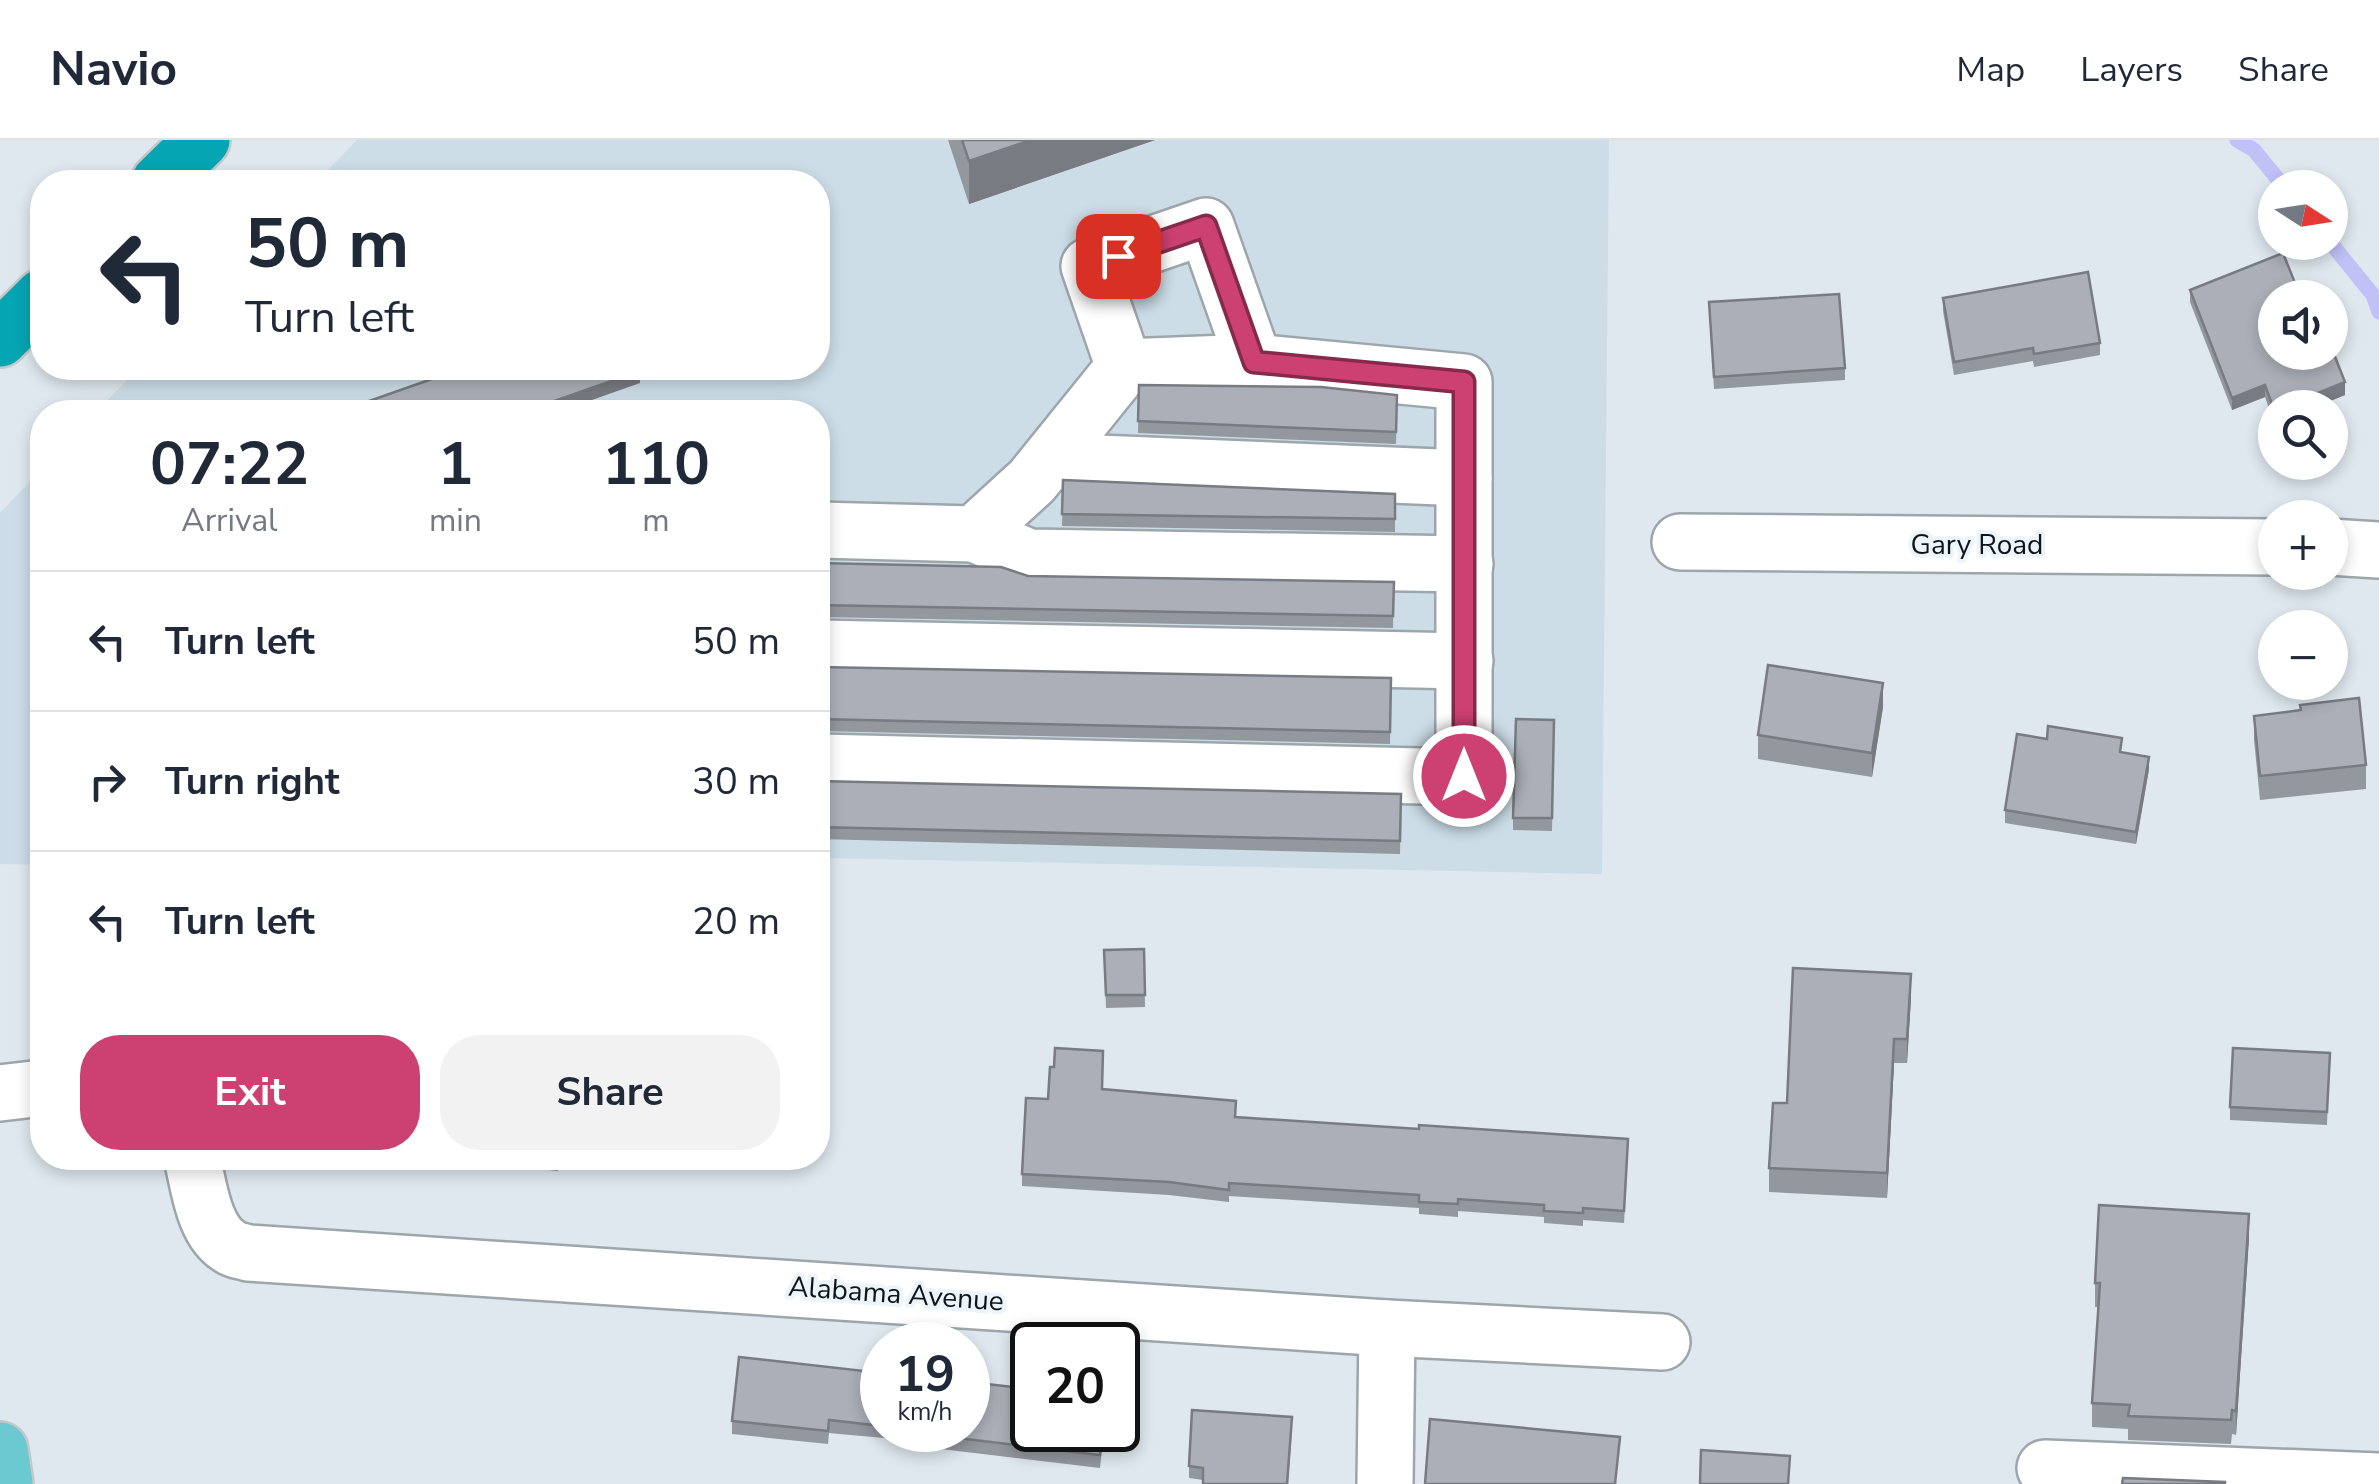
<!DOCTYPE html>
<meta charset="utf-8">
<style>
:root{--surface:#fff;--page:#f2f2f3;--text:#1f2937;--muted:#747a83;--line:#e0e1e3;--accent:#cd4172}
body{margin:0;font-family:"Nunito Sans",sans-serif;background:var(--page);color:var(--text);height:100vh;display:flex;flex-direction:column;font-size:38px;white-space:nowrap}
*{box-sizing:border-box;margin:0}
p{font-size:32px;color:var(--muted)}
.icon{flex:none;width:55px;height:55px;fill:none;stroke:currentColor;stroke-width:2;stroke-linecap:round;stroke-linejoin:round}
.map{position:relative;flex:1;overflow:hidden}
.sheet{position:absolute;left:30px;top:260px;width:800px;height:770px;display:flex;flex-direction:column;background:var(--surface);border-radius:40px;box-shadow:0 5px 15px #0003}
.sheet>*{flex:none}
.banner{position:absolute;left:30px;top:30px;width:800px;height:210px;border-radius:40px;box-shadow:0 5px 15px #0003;background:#fff;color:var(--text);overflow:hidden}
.needle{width:65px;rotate:102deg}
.controls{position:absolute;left:2258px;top:30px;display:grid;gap:20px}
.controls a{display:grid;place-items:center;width:90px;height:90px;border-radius:50%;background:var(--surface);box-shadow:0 5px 15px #0003;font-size:50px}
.speed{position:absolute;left:860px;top:1182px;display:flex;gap:20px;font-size:50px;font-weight:700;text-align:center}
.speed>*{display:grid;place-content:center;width:130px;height:130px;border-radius:50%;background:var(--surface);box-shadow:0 5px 15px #0003;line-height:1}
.speed small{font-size:25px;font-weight:400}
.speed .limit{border:5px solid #111;border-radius:15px;background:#fff;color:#111}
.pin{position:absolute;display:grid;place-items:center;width:85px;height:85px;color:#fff;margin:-42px;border-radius:20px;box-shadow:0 5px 15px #0006}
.me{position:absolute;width:110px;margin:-55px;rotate:0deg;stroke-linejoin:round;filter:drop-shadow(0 0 8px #0008)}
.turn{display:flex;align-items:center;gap:35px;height:210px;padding:0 50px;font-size:45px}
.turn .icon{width:130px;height:130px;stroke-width:2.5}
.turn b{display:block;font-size:70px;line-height:85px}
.eta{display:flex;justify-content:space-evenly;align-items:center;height:170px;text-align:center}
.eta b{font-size:60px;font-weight:700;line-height:70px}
.button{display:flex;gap:20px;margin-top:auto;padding:20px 50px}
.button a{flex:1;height:115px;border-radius:40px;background:var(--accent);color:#fff;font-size:40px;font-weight:700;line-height:115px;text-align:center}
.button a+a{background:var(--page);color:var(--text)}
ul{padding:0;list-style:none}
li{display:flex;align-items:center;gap:30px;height:140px;padding:0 50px;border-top:2px solid var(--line)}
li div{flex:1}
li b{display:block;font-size:38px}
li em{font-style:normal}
header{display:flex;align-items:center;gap:60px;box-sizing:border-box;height:140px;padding:0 50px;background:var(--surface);border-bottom:2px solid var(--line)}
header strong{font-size:48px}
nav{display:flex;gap:55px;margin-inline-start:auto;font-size:35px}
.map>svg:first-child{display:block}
</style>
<header>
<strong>Navio</strong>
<nav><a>Map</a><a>Layers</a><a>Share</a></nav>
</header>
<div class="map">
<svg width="2379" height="1344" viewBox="0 0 2379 1344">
<rect width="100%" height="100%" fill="#dee8ee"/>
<g fill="#ccdde7">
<polygon points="357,0 1609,0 1602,734 818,718 818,272 96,272 139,228 818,228 818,42 316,42"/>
<polygon points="42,329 42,725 0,724 0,373"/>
</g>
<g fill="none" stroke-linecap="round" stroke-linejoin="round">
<g stroke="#c1c1f8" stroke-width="15">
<polyline points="2237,0 2254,10 2285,48"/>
<polyline points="2330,102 2373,155 2379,172"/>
</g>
<g stroke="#9da6ab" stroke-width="60">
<g id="minor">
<polyline points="1124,227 1089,126 1206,86 1254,222"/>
<polyline points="1049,321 1464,338"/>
<polyline points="818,390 974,394 1032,341 1124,227 1254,222 1464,242 1464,637 818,622"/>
<polyline points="974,394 1029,417 1465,424"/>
<polyline points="1680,402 2275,407"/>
<polyline points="2330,407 2379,410"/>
<polyline points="818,508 1465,521"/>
<polyline points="0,953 42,948"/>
<path d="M192,1018C199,1045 203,1093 232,1108C237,1111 243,1111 248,1113L1387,1188L1662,1202"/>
<polyline points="2045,1328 2379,1341"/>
<polyline points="1385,1344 1387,1188"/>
</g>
</g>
<g stroke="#c6c7c7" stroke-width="60">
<polyline id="major" points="0,1310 5,1344"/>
</g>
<g stroke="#c6c7c7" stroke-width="60">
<g id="highway">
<polyline points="159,42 202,0"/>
<polyline points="0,199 42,157"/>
</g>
</g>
<use href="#minor" stroke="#fff" stroke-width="55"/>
<use href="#major" stroke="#6ac9d1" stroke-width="55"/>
<use href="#highway" stroke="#06a5b3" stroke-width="55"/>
</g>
<g fill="#93979e">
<polygon points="948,0 1155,0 969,64"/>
<polygon points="2190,150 2301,158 2345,255 2313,268 2275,268 2274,283 2265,257 2232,270 2190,162"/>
<polygon points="1943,158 2100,203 2100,215 2034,227 2033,221 1954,235 1943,171"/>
<polygon points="1709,162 1845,228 1845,240 1714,249"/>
<polygon points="1139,245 1397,255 1396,304 1138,293"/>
<polygon points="1063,340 1395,354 1395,392 1062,386"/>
<polygon points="818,423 1028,436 1394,442 1393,488 818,477"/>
<polygon points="818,527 1391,538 1390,604 818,591"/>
<polygon points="1883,567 1872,637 1758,619 1758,595"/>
<polygon points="2254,576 2366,625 2366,649 2260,660 2254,600"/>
<polygon points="1554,580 1552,691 1513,690 1513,678"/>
<polygon points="2121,612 2149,629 2136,704 2005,683 2005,670"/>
<polygon points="818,641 1401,654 1400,714 818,699"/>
<polygon points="1144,809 1145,867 1106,868 1104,810"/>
<polygon points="1911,858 1907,923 1894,923 1887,1058 1769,1052 1769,1028"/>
<polygon points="2330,913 2327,985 2230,980 2230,967"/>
<polygon points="1054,927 1102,949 1236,977 1628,1012 1624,1083 1583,1080 1583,1086 1544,1083 1544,1077 1458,1071 1458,1077 1419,1074 1419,1068 1229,1056 1229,1062 1169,1055 1022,1046 1022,1034 1048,959"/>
<polygon points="466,1018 559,1018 558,1031 501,1026 501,1019"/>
<polygon points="560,1018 755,1018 754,1028 604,1018 603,1021"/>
<polygon points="2249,1098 2236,1295 2232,1294 2231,1304 2128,1300 2128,1289 2092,1287 2092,1263 2098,1167 2095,1167 2095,1143"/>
<polygon points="882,1233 882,1290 1104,1290 1100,1328 916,1306 916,1301 829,1293 828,1304 732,1294 732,1281"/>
<polygon points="1292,1290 1288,1344 1203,1344 1203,1340 1189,1338 1189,1326"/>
</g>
<g fill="#787b81">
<polygon points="1031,0 1155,0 969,64 969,21"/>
<polygon points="640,231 640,243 558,272 523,272"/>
<polygon points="2345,242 2345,255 2313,268 2281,268"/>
<polygon points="2265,245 2265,257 2232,270 2232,258"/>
<polygon points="1883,543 1883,567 1872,637 1872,613"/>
<polygon points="2149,617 2149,629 2136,704 2136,692"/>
<polygon points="1911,834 1911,858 1907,923 1907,899"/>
<polygon points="1894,899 1894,923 1887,1058 1887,1033"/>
<polygon points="2249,1074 2249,1098 2236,1295 2236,1271"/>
</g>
<g fill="#abb0b8" stroke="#787b81" stroke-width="2.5">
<polygon points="962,0 1031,0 969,21"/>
<polygon points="2283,113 2301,158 2275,158 2275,212 2330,212 2330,204 2345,242 2281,268 2275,268 2274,270 2265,245 2232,258 2190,150"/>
<polygon points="2088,132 2100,203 2034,214 2033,208 1954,222 1943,158"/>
<polygon points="1839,154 1845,228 1714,237 1709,162"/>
<polygon points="463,228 639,228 640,231 523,272 338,272"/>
<polygon points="1139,245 1321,247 1397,255 1396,292 1138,281"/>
<polygon points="1063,340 1395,354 1395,379 1062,374"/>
<polygon points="818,423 1001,427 1028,436 1394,442 1393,476 818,465"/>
<polygon points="1768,525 1883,543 1872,613 1758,595"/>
<polygon points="818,527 1391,538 1390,592 818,579"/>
<polygon points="2359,558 2366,625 2260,636 2254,576 2301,570 2300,565"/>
<polygon points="1516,579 1554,580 1552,678 1513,678"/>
<polygon points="2048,586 2122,598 2120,612 2149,617 2136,692 2005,670 2017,594 2047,599"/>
<polygon points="818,641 1401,654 1400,701 818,687"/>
<polygon points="1144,809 1145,855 1106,855 1104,810"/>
<polygon points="1793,828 1911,834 1907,899 1894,899 1887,1033 1769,1028 1773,963 1787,963"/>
<polygon points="1055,908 1103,911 1102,949 1236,961 1235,977 1419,989 1419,985 1628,999 1624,1071 1583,1068 1583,1073 1544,1071 1544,1065 1458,1059 1458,1064 1419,1062 1419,1055 1229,1043 1229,1050 1169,1042 1022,1034 1026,958 1048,959 1050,927 1054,927"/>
<polygon points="2233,908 2330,913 2327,972 2230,967"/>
<polygon points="2099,1065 2249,1074 2236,1271 2232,1270 2231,1280 2128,1276 2130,1265 2092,1263 2100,1143 2095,1143"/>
<polygon points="739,1217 882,1233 882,1286 829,1280 828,1291 732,1281"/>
<polygon points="968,1242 1032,1249 1032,1290 1103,1290 1100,1315 916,1293 917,1290 968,1290"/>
<polygon points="1192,1270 1292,1277 1287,1344 1203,1344 1203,1328 1189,1326"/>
<polygon points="1430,1279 1620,1297 1615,1344 1425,1344"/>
<polygon points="1701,1310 1790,1316 1788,1344 1700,1344"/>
<polygon points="2123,1338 2225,1342 2225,1344 2122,1344"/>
</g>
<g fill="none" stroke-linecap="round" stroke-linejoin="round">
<g stroke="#852a4a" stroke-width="25">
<polyline id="route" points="1118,116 1206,86 1254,222 1464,242 1464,636"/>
</g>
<use href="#route" stroke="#cd4172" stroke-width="18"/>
</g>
<g text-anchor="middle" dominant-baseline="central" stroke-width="8" stroke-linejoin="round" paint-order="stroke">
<g font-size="28" fill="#121517" stroke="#ebf5fb">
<text x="1977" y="405">Gary Road</text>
<text transform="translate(896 1154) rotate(4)">Alabama Avenue</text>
</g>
</g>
</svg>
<div class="controls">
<a><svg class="needle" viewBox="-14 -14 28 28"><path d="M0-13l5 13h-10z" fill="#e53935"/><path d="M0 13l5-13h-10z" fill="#747a83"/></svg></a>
<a><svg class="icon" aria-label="sound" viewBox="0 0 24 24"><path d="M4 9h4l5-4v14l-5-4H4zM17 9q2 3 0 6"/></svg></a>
<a><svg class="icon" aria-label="search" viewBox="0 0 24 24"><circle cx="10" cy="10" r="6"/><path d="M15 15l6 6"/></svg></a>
<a>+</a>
<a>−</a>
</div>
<div class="speed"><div>19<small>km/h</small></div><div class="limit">20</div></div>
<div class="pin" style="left:1118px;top:116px;background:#d93025"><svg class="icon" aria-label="arrive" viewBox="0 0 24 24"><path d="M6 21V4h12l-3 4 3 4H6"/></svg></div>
<svg class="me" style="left:1464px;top:636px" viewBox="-20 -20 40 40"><circle r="17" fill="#cd4172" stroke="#fff" stroke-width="3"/><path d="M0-11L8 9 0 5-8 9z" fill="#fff"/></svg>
<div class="banner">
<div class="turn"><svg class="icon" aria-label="left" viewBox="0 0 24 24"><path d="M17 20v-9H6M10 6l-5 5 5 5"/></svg><div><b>50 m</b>Turn left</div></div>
</div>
<section class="sheet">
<div class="eta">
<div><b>07:22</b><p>Arrival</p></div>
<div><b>1</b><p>min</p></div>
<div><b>110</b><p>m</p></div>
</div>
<ul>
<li><svg class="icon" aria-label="left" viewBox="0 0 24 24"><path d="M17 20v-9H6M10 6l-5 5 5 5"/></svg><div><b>Turn left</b></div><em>50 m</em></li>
<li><svg class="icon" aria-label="right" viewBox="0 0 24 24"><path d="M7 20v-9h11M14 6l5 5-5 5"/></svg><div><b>Turn right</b></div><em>30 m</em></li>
<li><svg class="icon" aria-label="left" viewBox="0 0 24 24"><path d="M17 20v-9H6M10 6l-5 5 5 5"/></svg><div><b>Turn left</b></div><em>20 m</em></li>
</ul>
<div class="button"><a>Exit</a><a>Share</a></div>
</section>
</div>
